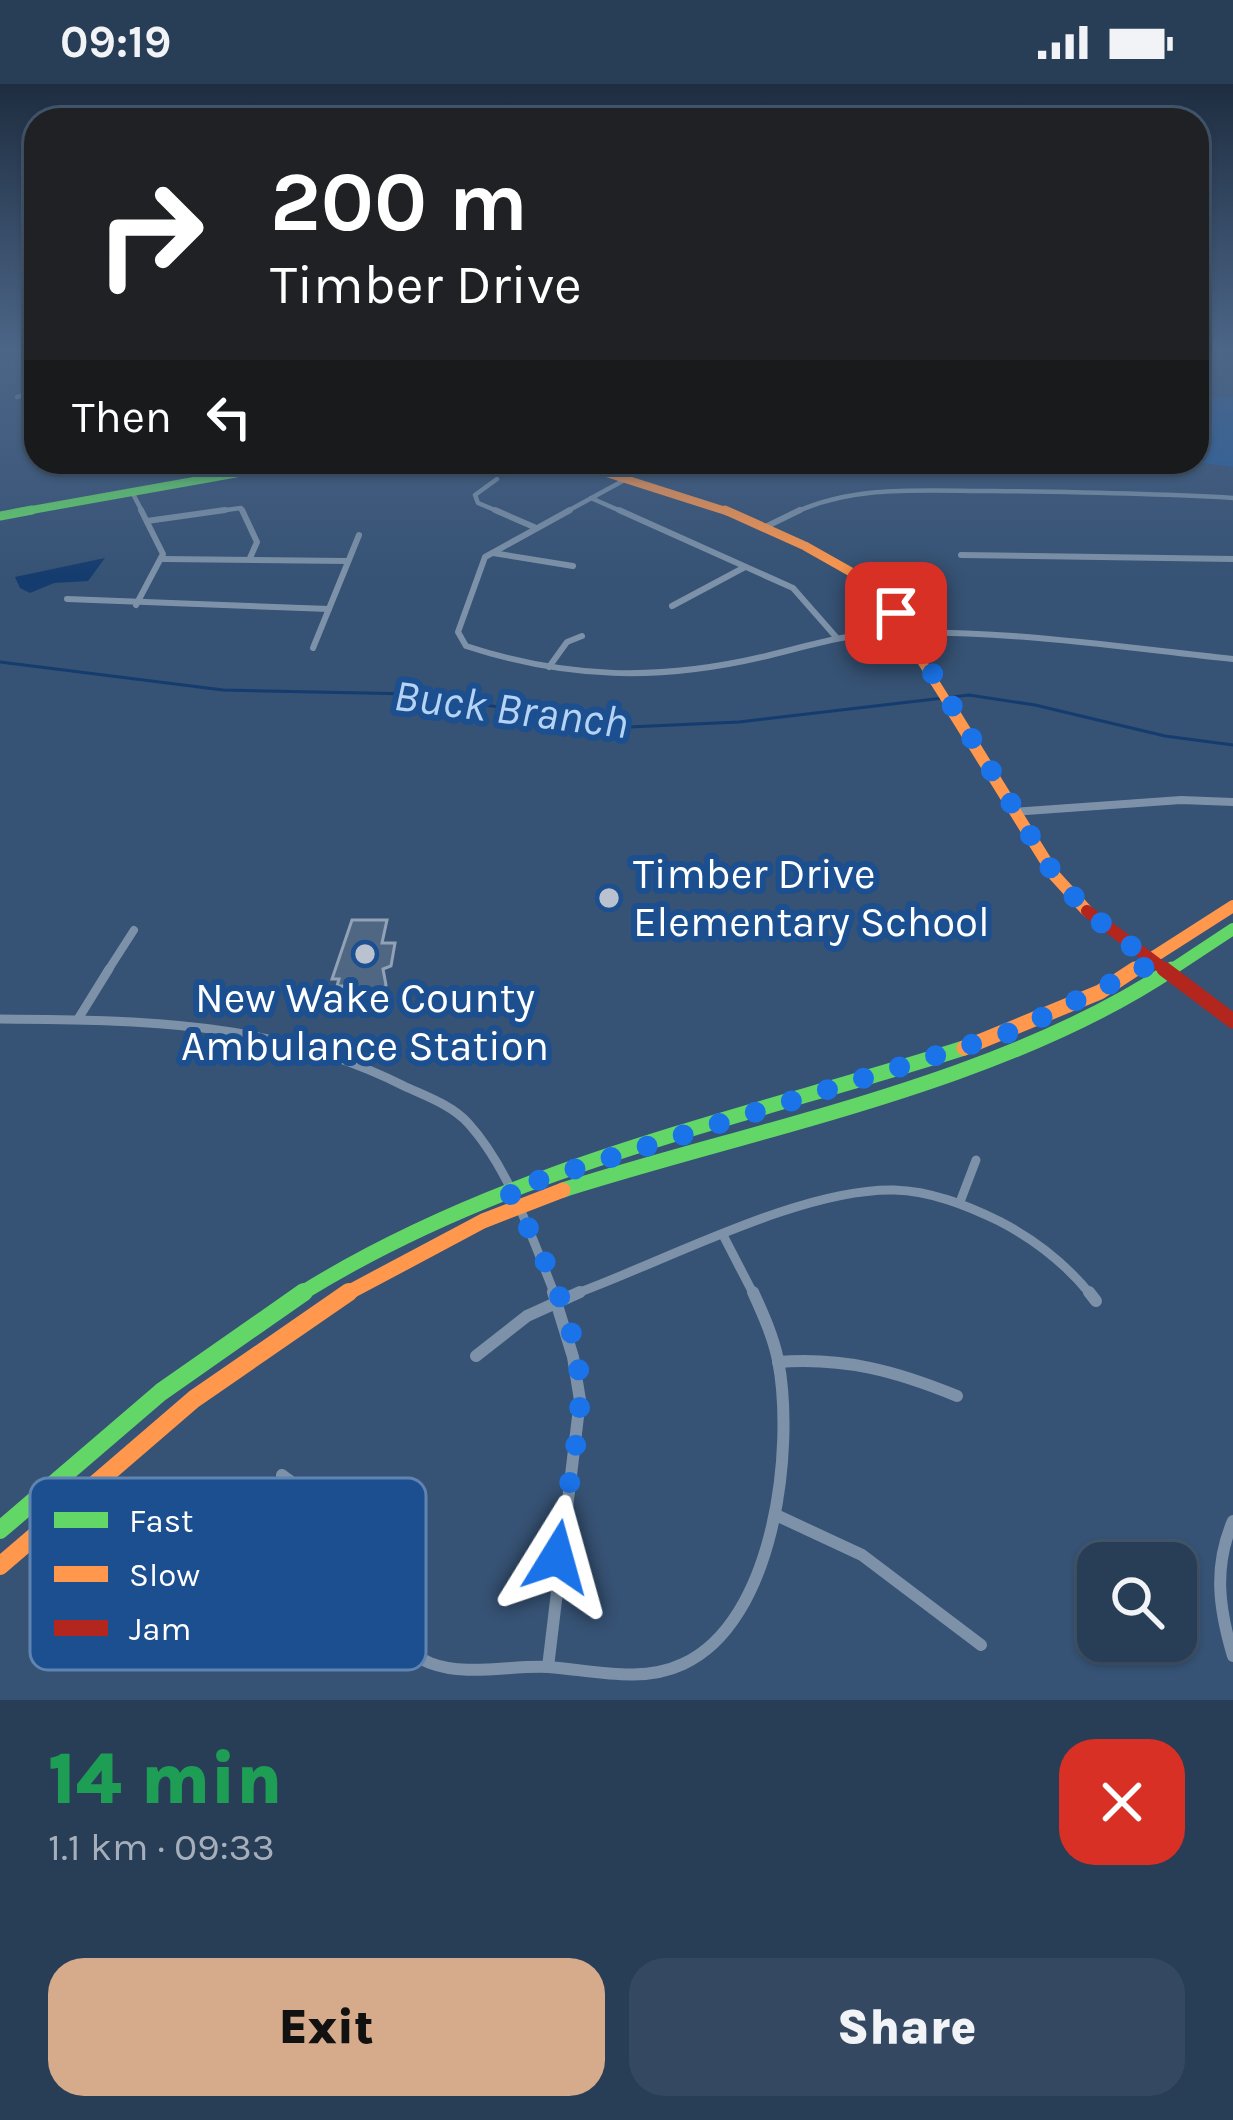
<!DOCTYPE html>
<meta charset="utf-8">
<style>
:root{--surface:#283e57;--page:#344961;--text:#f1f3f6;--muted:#a5aeba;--line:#44576d;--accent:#d6ab8b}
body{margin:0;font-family:Karla,sans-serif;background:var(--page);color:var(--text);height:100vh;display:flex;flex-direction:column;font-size:45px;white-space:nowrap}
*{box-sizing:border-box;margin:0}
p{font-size:39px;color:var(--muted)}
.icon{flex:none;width:66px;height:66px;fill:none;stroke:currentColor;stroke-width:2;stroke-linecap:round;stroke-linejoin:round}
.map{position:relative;height:1616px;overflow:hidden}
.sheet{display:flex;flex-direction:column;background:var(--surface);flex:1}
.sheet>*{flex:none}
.top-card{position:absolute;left:24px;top:24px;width:1185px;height:366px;border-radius:36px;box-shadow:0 3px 9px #0004,0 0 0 3px var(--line);background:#202124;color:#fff;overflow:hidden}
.controls{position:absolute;left:1077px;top:1458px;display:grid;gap:24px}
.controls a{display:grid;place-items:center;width:120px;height:120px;border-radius:24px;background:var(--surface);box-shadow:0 3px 9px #0004,0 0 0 3px var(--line);font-size:60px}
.pin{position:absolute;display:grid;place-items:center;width:102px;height:102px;color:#fff;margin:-51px;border-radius:24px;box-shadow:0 6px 18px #0006}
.me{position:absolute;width:132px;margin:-66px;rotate:8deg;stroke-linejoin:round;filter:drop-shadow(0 0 9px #0008)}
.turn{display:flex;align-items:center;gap:42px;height:252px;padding:0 48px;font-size:54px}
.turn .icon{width:156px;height:156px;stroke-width:2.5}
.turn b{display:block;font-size:84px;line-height:102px}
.then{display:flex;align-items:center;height:114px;padding:0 48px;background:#0003;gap:24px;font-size:45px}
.round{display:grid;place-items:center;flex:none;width:126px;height:126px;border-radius:36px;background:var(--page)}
.summary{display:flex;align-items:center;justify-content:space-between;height:204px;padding:0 48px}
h1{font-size:72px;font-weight:800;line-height:90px;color:#1e9e55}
.action{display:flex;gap:24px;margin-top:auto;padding:24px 48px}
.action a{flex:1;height:138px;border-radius:36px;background:var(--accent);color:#111;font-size:48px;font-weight:800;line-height:138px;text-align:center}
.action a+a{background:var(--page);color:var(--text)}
.status{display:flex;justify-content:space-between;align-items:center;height:84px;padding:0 60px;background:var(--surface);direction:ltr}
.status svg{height:33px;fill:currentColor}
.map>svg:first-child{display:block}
</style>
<div class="status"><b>09:19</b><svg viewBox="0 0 49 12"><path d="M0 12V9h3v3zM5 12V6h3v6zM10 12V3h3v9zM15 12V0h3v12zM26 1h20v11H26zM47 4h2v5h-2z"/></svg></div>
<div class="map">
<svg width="1233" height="1616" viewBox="0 0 1233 1616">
<rect width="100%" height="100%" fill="#365274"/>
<g fill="#265fa1">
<polygon points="1197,313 1233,313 1233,383 1195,378"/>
<polygon points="781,378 1096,378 1090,383 1065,385 782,383"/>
</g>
<polygon fill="#153c6e" points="105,474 88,497 54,499 30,509 20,504 15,493"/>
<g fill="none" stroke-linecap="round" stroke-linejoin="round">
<polyline stroke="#153c6e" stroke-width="3" points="0,578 223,606 413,610 629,643 739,638 969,611 1035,621 1165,652 1233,661"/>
</g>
<polygon fill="#506783" stroke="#92a2b6" stroke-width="3" points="352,836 387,836 382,859 395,859 391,882 383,885 386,901 370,918 339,918 342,902 337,902 339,895 332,895"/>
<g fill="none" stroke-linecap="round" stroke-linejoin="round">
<g stroke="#7d92a8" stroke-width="4.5">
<polyline points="1197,300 1207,311"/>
<polyline points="17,313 36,308"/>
<polyline points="497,395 475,411 478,419 502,429"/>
<polyline points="132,408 143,429"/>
<polyline points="591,414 625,429"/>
<polyline points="203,429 241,424 243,429"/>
<polyline points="564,429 630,393"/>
<path d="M794,429C856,400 926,407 993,407C1073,408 1153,409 1233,414"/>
</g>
<g stroke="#7d92a8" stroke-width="6">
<polyline points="242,426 257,458 250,474"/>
<polyline points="495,426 534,443"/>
<path d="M570,426L485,473L458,548L466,562C567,595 659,597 762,573C805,563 843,550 887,549C1003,545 1118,563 1233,575"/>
<polyline points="619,426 793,504 836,553"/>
<polyline points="147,437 225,426"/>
<polyline points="763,444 800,426"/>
<polyline points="493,469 573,482"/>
<polyline points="961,471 1233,475"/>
<polyline points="163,475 348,477"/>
<polyline points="67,515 329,525"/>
<polyline points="136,521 163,470 141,426"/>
<polyline points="672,522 745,483"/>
<polyline points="313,564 359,451"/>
<polyline points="549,583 567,558 582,552"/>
</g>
<g stroke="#7d92a8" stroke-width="8">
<polyline points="1014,728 1181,716 1233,718"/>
<polyline points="107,888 134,846"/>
</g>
<g stroke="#7d92a8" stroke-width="9">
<path d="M0,935C141,936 276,937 404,1002C425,1012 452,1021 468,1039C509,1084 532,1154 555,1211"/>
<polyline points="78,935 109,885"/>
<polyline points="960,1118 976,1076"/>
<polyline points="724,1153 754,1211"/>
<path d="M572,1211C662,1179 800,1104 894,1106C931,1107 966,1121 999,1137C1034,1155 1066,1180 1091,1211"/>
</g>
<g stroke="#7d92a8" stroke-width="12">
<polyline points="1089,1208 1096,1217"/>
<polyline points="476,1272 527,1232 580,1208"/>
<path d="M778,1278C844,1273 896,1287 957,1312"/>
<path d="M282,1391C300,1404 316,1416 328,1434C362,1484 368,1553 430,1579C466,1593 511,1581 548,1583C592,1586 641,1600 683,1580C775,1538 795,1364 778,1276C773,1252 763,1230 753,1208"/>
<polyline points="776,1431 862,1471 981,1561"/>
<path d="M1233,1437C1213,1483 1219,1525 1233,1572"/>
<polyline points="548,1583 580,1316 573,1273 553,1208"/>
</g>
<polyline stroke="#63d668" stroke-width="8" points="15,429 300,378"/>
<polyline stroke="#63d668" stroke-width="9" points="0,432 32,426"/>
<polyline stroke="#63d668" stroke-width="12" points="1168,888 1233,845"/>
<g stroke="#63d668" stroke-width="15">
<path d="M563,1106C758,1044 1001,999 1172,885"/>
<path d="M299,1211C504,1083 737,1036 964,964"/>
</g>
<polyline stroke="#63d668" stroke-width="18" points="0,1446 161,1308 304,1208"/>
<polyline stroke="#ff974d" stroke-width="8" points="572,378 732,429"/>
<polyline stroke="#ff974d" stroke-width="9" points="725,426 805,462 874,501 956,632"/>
<g stroke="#ff974d" stroke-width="12">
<polyline points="954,629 1055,792 1087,827"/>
<polyline points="1130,888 1233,822"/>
</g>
<g stroke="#ff974d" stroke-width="15">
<polyline points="964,964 1100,908 1135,885"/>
<polyline points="344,1211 483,1137 563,1106"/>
</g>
<polyline stroke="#ff974d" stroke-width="18" points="0,1482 194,1315 349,1208"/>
<polyline stroke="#b3261e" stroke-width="12" points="1087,827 1168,888"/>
<polyline stroke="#b3261e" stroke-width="15" points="1164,885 1233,937"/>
</g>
<linearGradient id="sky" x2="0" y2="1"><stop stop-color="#1e2d40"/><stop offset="0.54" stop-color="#4c6688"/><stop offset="1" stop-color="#4c6688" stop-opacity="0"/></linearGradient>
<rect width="1233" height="493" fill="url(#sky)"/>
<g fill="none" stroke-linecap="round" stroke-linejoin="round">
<path stroke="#1a73e8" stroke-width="21" stroke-dasharray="0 37.8" d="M557,1473C564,1422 578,1368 580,1316C583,1247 541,1165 508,1106L1014,947L1153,879L1090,830L1055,792L896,529"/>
</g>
<g fill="#b9c2ce" stroke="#1b4f8f" stroke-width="4.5">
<circle cx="609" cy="814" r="12"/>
<circle cx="365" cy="870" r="12"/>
</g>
<g text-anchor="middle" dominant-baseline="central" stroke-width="12" stroke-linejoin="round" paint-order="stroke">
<g font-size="42" fill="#fff" stroke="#1b4f8f" text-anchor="start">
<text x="633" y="790">Timber Drive<tspan x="633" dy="48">Elementary School</tspan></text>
<text x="365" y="914" text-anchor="middle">New Wake County<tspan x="365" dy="48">Ambulance Station</tspan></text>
</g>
<g font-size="45" font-style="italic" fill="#b5d3f5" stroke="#1b4f8f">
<text transform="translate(511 625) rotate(7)">Buck Branch</text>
</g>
</g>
<rect x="30" y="1394" width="396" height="192" rx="18" fill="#1b4f8f" stroke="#5f84b1" stroke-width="3"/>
<rect x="54" y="1428" width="54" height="16" fill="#63d668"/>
<rect x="54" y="1482" width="54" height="16" fill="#ff974d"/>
<rect x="54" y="1536" width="54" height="16" fill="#b3261e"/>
<g font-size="33" fill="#fff">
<text x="129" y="1448">Fast</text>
<text x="129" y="1502">Slow</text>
<text x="129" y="1556">Jam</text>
</g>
</svg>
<div class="controls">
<a><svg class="icon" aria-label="search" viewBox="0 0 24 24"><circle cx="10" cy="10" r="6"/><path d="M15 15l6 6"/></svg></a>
</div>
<div class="pin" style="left:896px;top:529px;background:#d93025"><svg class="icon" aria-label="arrive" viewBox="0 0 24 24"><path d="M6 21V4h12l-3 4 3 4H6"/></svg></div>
<svg class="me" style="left:557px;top:1473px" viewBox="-20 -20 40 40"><path d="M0-17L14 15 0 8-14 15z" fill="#1a73e8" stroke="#fff" stroke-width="4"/></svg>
<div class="top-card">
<div class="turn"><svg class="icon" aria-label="right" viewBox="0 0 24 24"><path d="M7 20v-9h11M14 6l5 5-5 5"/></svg><div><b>200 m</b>Timber Drive</div></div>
<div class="then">Then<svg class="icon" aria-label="left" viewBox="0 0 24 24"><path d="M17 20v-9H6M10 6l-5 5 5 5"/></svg></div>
</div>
</div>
<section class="sheet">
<div class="summary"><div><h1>14 min</h1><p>1.1 km · 09:33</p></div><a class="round" style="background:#d93025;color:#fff"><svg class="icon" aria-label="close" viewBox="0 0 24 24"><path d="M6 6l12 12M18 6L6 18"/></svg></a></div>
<div class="action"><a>Exit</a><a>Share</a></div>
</section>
